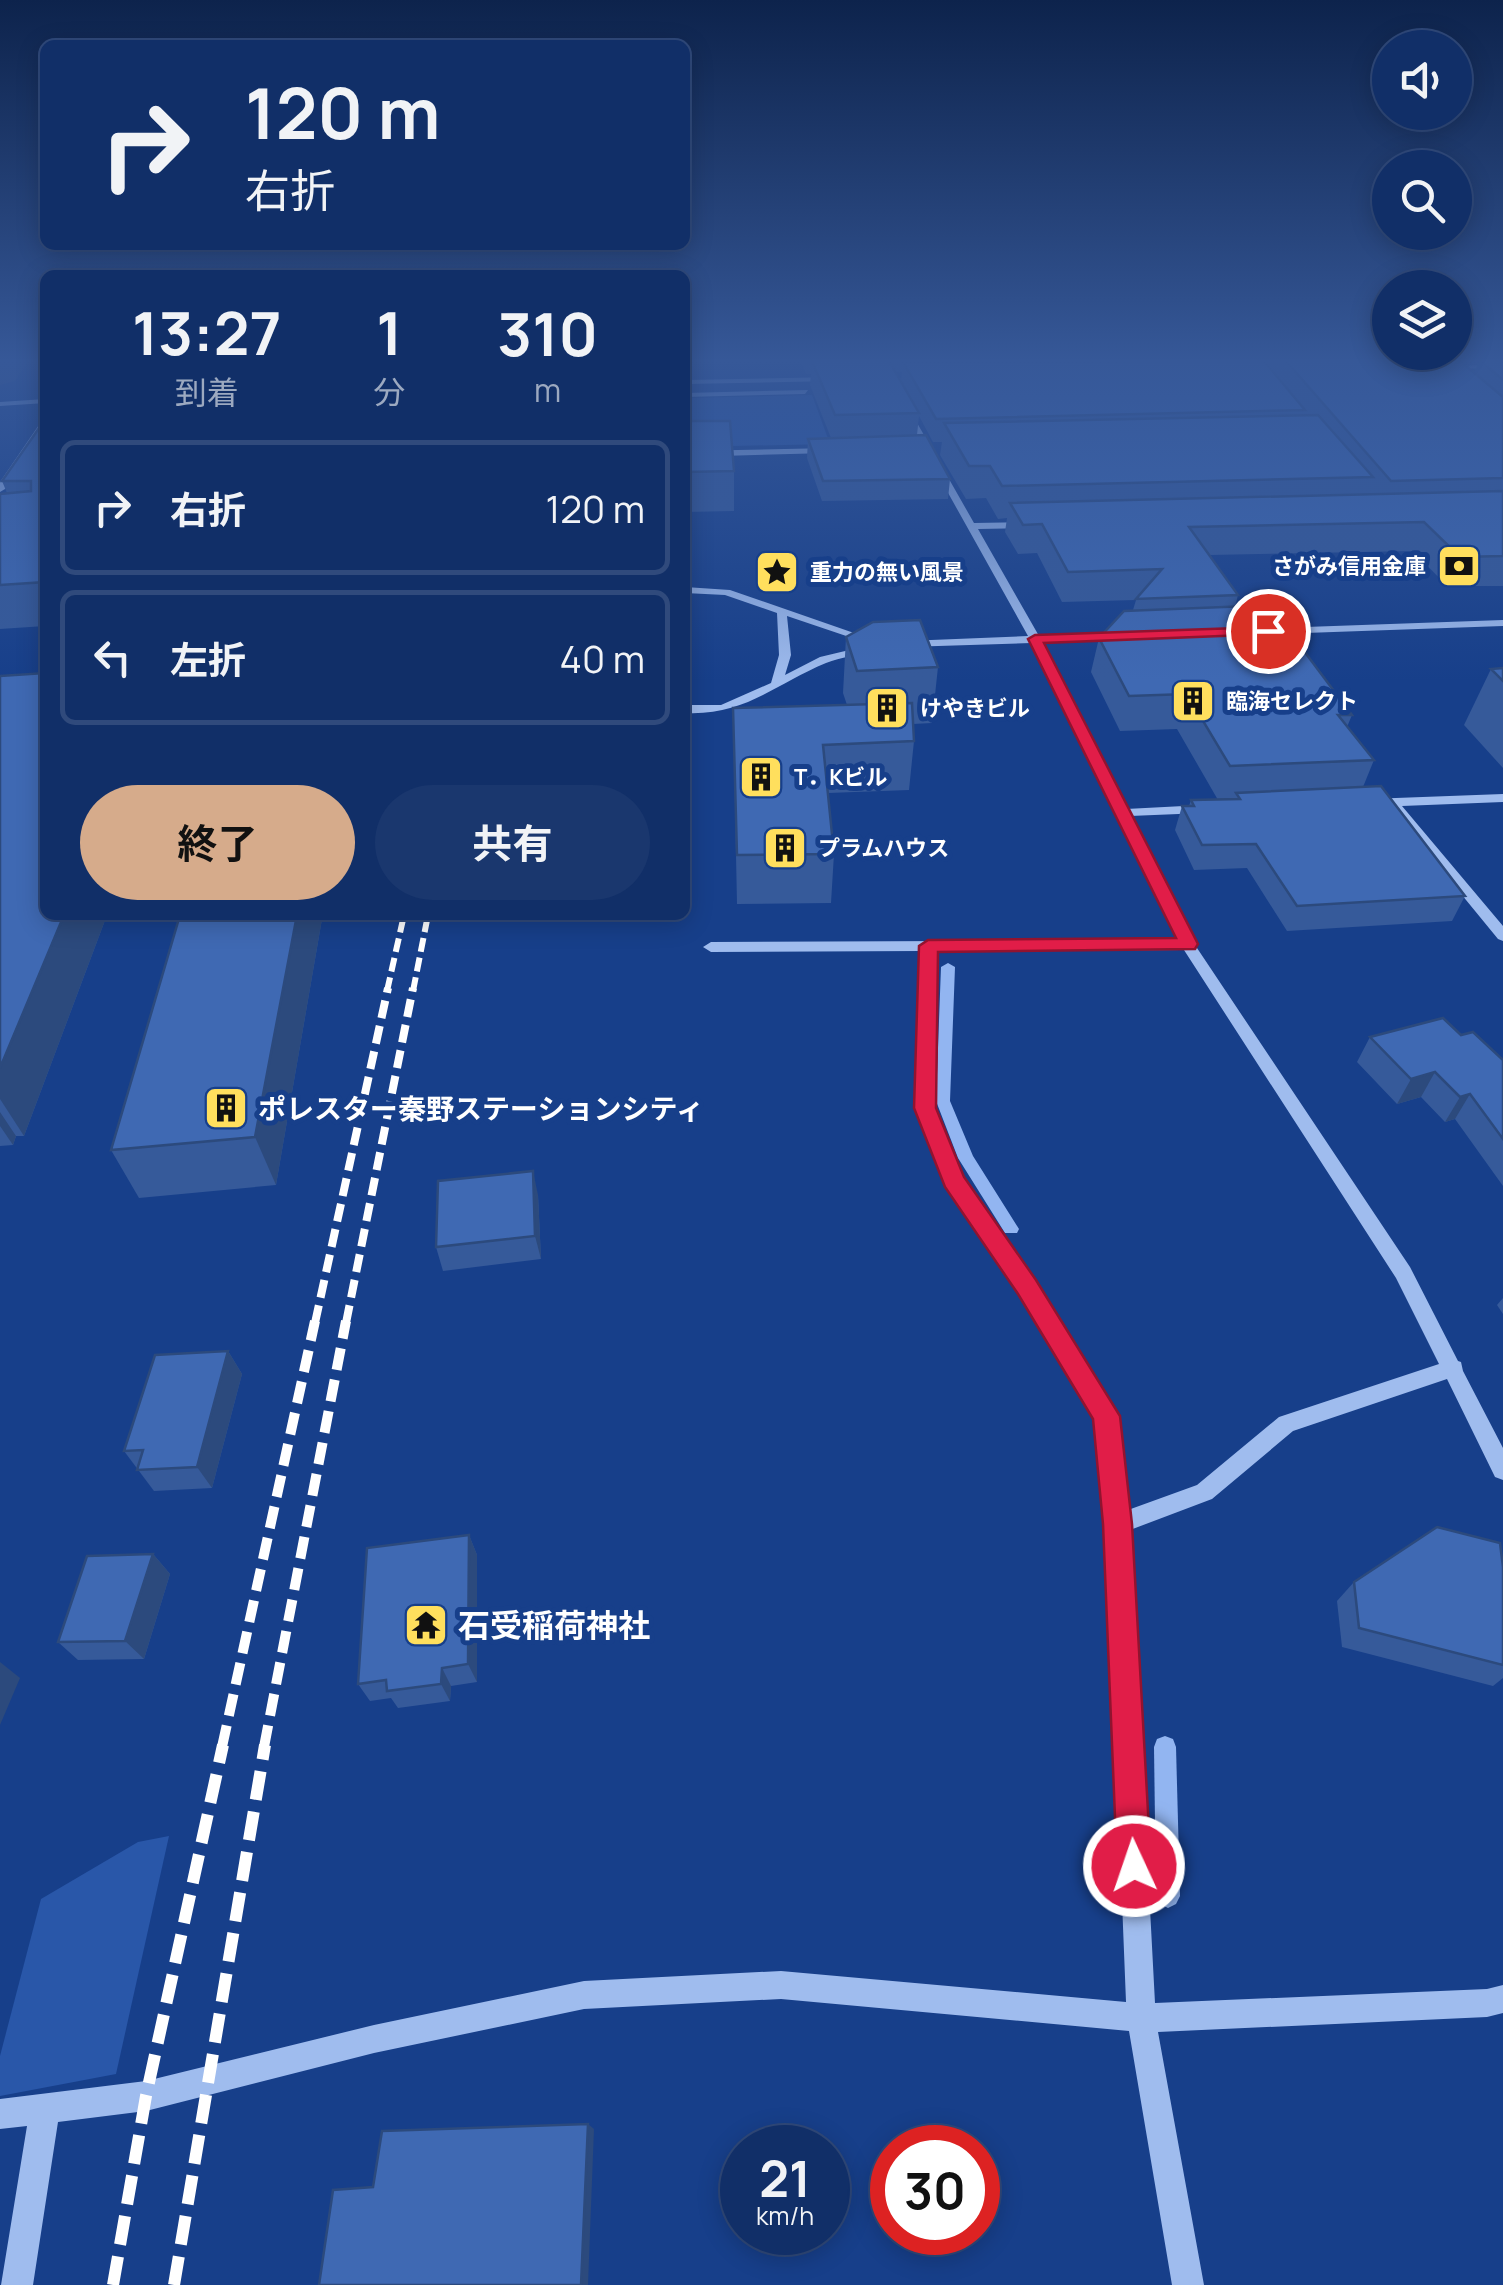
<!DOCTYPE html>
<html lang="ja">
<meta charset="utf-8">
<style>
:root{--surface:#112f68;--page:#1a376e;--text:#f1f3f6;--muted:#9ca9c0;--line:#304a7c;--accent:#d6ab8b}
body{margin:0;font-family:Manrope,"Noto Sans JP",sans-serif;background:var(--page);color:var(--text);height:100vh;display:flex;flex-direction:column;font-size:38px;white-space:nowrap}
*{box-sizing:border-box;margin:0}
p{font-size:32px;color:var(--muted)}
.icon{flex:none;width:55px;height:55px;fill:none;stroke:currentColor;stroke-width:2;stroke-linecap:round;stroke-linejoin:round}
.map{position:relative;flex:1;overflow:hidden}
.sheet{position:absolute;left:40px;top:270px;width:650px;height:650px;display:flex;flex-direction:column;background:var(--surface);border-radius:15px;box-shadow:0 5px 25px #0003,0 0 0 2px var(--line)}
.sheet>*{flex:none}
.top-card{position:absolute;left:40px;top:40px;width:650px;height:210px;border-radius:15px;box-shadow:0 5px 25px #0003,0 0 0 2px var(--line);background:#112f68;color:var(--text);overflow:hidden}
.controls{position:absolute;left:1372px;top:30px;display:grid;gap:20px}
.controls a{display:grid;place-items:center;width:100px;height:100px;border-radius:50%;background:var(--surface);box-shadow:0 5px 25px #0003,0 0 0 2px var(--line);font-size:50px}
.speed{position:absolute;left:720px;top:2125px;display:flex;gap:20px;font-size:50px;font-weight:700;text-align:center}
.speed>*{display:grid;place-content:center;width:130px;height:130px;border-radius:50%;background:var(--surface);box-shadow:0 5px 25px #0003,0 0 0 2px var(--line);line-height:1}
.speed small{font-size:25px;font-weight:400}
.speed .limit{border:15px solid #d22;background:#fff;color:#111}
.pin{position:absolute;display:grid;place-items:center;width:85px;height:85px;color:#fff;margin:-42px;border:5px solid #fff;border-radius:50%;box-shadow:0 2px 10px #0007}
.me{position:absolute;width:110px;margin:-55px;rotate:357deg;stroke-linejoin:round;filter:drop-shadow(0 0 8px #0008)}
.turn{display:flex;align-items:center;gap:35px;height:210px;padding:0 40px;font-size:45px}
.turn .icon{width:130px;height:130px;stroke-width:2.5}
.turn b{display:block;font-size:70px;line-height:85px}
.eta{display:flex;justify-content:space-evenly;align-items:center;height:170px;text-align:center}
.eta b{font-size:60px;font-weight:700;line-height:70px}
.primary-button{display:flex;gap:20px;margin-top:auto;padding:20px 40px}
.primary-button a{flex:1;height:115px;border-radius:60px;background:var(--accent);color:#111;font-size:40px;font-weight:700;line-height:115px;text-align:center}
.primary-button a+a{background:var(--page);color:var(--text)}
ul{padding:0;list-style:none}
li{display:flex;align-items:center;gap:30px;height:135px;margin:0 20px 15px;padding:0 20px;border:5px solid var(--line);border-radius:15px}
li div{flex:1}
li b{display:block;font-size:38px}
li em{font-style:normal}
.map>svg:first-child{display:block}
</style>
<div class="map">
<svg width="1503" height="2285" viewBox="0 0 1503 2285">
<rect width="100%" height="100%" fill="#173f8a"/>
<g fill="#2957a9">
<polygon points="812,395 830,444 685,447 685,398"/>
<polygon points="169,1836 116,2074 0,2096 0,2056 41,1899 138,1842"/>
</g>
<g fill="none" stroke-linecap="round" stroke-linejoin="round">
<g fill="#92b5f1" fill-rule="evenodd">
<polygon points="948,963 955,967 950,1101 973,1156 1019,1229 1017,1233 1005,1233 958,1158 936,1101 941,967"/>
<polygon points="1165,1736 1173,1739 1176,1747 1180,1896 1176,1904 1168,1908 1160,1904 1156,1896 1154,1747 1157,1739"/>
</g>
<polygon fill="#314e86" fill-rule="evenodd" points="0,361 28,361 15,381 0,385"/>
<g fill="#9fbcee" fill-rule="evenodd">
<polygon points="1503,364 1503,368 1444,369 1440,367"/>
<polygon points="836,377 833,381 685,384 685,380"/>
<polygon points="808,390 805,394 685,397 685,393"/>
<polygon points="45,399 45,403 0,406 0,402"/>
<path d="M908,412L912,414L974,523L1028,522L1033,525L1028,528L978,529L1039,636L1120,633L1126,636L1120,639L1042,642L1126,809L1203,805L1210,809L1203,813L1130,816L1195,945L1410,1267L1458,1361L1461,1362L1463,1371L1503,1448V1480L1495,1477L1447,1379L1293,1431L1212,1499L1130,1530L1155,2003L1487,1989L1503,1985V2013L1487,2017L1158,2032L1204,2285H1172L1129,2031L781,1999L584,2009L374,2053L146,2111L58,2122L33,2285H1L27,2126L0,2129V2099L146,2081L374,2025L584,1981L781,1971L1126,2002L1107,1524L1096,1418L1020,1293L948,1185L916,1108L921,951L711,952L703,947L711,942L1178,940L1031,643L906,647L900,644L906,641L1028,636L904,414ZM1184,950L1396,1278L1439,1364L1279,1417L1197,1485L1128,1510L1113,1409L1034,1281L962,1177L934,1108L936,951Z"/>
<polygon points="45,416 45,425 5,489 0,492 0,482"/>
<polygon points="831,448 828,453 685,457 685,451"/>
<path d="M685,587L730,590L877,641L867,643L787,616L791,655L785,675L820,657L866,646L872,649C858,656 841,657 826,663C775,684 745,716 685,713V705H721L771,683L779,655L777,613L725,595L685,593Z"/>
<polygon points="1503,620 1503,626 1246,635 1241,632 1246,629"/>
<polygon points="1503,794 1503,802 1402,806 1503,926 1503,941 1498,939 1389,806 1369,807 1362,803 1369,799"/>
</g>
<g stroke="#fff" stroke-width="6" stroke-dasharray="14 6" stroke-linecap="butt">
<polyline points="387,991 404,915"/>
<polyline points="413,991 428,915"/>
</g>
<g stroke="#fff" stroke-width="8" stroke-dasharray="18 8" stroke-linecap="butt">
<polyline points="315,1323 388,988"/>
<polyline points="346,1323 413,988"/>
</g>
<g stroke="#fff" stroke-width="10" stroke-dasharray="22 10" stroke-linecap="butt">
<polyline points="222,1747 315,1321"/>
<polyline points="264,1747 346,1321"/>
</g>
<g stroke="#fff" stroke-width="12" stroke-dasharray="29 12" stroke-linecap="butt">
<polyline points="113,2285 146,2096 223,1745"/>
<polyline points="174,2285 265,1745"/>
</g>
</g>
<g fill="#365a9a" fill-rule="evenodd">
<path d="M801,361H1460L1474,373L1479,361H1503V586H1447L1413,551L1210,555L1238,595L1235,607L1271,636L1352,715L1347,727L1374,760L1363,787L1465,896L1452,921L1287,931L1247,868L1194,870L1175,830L1182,806H1189L1191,800H1218L1177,729L1120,731L1091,672L1099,638L1133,610L1136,600L1062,602L1037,553L1018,554L1005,532L1007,518L998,519L986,498L966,499L940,455L942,442H933L919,416L917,435L950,479L948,499L822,501L807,458L808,439L831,438L810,385L811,374H806ZM896,372H902L901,382Z"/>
<polygon points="45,421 45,626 0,629 0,494 7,493 2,481"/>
<polygon points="685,421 734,471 734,511 685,512"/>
<polygon points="846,637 938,667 932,723 913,724 914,741 909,790 828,793 834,854 831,903 737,904 733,708 847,705 843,693"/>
<polygon points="1503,668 1503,768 1464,725 1491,669"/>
<polygon points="0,676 45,915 107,915 24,1136 16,1136 13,1145 0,1146"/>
<polygon points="180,915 340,915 340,918 322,919 276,1185 139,1198 111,1150"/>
<polygon points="1461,1035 1503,1060 1503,1186 1455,1119 1445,1122 1421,1097 1397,1104 1357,1062 1370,1037"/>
<polygon points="538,1195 541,1259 443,1271 436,1247"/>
<polygon points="1503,1298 1503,1314 1497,1305"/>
<polygon points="228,1351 242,1374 212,1488 154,1491 124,1451"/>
<polygon points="469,1535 477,1555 477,1682 451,1686 450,1701 398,1708 391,1698 370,1701 358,1684"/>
<polygon points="153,1554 170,1574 144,1659 78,1660 58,1642"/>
<polygon points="1503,1567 1503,1678 1493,1686 1342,1647 1337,1601 1354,1582"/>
</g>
<g fill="#2c4a7d">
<polygon points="64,915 107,915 24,1136 0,1099 0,1068"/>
<polygon points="297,915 320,915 322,919 276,1185 255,1137"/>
<polygon points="1435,1072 1421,1097 1397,1104 1411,1079"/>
<polygon points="1470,1094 1455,1119 1445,1122 1460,1097"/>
<polygon points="0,1112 16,1136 13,1145 0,1126"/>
<polygon points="533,1171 538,1195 541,1259 535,1236"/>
<polygon points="228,1351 242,1374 212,1488 197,1467"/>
<polygon points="469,1535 477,1555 477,1682 468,1664"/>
<polygon points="153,1554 170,1574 144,1659 125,1641"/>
<polygon points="0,1662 20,1678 0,1725"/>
<polygon points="442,1668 451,1686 450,1701 441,1684"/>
<polygon points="588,2124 594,2129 588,2285 581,2285"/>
</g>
<g fill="#3f69b3" stroke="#2c4a7d" stroke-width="2.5">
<polygon points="812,361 889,361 919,413 835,415"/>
<polygon points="1264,361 1305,410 936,419 903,362"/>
<polygon points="1286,361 1460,361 1503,397 1503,478 1391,481"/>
<polygon points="1481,361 1503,361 1503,380"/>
<polygon points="1318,415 1373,477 1002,486 990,466 969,466 944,423"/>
<polygon points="44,421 45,582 0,585 0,494 31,491 31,481 2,481"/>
<polygon points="685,421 730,421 734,471 685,472"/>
<polygon points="926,435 950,479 823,481 808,439"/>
<polygon points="1503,491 1503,556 1460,557 1424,522 1189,527 1238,595 1136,599 1162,569 1068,572 1042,524 1023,525 1010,503"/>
<polygon points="1249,606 1271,636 1292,635 1352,715 1338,715 1374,760 1230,766 1187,694 1129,696 1099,638 1124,611"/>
<polygon points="920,620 938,667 857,671 846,637 873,622"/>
<polygon points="1503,668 1503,681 1491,669"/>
<polygon points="45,673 45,915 64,915 0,1068 0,676"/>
<polygon points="912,703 914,741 823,745 834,854 737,855 733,708"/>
<polygon points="1381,786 1465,896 1297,906 1256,844 1202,845 1182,806 1194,806 1191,800 1240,799 1236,793"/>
<polygon points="180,915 297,915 255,1137 111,1150"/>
<polygon points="1443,1018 1461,1035 1473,1032 1503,1060 1503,1139 1470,1094 1460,1097 1435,1072 1411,1079 1370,1037"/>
<polygon points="533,1171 535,1236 436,1247 438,1181"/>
<polygon points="228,1351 197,1467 137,1470 143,1450 124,1451 155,1355"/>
<polygon points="1437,1527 1500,1543 1503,1567 1503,1665 1359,1628 1354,1582"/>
<polygon points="469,1535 468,1664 442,1668 441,1684 387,1691 386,1680 358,1684 367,1548"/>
<polygon points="153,1554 125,1641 58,1642 87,1556"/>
<polygon points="588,2124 581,2285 319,2285 333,2190 373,2187 382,2131"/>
</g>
<linearGradient id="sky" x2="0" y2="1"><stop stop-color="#0d234c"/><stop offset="0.53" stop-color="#365898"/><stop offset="1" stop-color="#365898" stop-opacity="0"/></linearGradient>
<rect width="1503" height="681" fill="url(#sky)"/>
<polygon fill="#e11d48" stroke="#92132f" stroke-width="2.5" points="1268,627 1274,628 1274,634 1044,643 1198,944 1195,949 938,952 936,1108 964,1177 1036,1280 1120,1416 1132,1524 1151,1866 1146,1878 1134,1883 1122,1878 1117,1866 1103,1524 1093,1419 1018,1294 945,1187 914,1108 919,946 928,940 1176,938 1028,639 1035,635"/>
<defs>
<g id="bank-square" transform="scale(2.25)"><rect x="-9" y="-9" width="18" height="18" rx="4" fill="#ffdf5d" stroke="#173f8a"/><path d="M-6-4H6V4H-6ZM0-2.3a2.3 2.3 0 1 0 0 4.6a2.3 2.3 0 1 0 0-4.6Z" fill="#111"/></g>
<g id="sight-square" transform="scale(2.25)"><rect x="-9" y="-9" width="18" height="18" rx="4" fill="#ffdf5d" stroke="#173f8a"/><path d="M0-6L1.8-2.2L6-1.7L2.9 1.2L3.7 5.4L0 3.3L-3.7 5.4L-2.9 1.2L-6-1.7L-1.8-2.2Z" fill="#111"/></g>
<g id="building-square" transform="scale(2.25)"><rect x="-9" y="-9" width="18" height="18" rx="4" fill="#ffdf5d" stroke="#173f8a"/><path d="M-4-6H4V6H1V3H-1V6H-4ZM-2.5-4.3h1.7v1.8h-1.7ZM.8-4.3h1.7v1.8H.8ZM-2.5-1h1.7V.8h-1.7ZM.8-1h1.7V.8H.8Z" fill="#111"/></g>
<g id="temple-square" transform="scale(2.25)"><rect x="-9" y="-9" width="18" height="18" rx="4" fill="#ffdf5d" stroke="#173f8a"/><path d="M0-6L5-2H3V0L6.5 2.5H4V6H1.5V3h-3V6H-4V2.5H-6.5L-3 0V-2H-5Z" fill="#111"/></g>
</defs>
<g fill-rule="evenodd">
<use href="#bank-square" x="1459" y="566"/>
<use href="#sight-square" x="777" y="572"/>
<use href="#building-square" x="1193" y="701"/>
<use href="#building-square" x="887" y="708"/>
<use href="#building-square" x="761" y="777"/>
<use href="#building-square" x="785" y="848"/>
<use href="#building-square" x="226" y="1108"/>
<use href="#temple-square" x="426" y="1625"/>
</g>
<g text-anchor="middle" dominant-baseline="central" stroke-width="10" stroke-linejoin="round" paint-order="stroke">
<g font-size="22" font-weight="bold" fill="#fff" stroke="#173f8a" text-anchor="start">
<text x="1426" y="566" text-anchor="end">さがみ信用金庫</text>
<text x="810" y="572">重力の無い風景</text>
<text x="1226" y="701">臨海セレクト</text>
<text x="920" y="708">けやきビル</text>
<text x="794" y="777">T．Kビル</text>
<text x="818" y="848">プラムハウス</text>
</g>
<g font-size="28" font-weight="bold" fill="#fff" stroke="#173f8a" text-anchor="start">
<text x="258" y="1108">ポレスター秦野ステーションシティ</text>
</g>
<g font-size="32" font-weight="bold" fill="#fff" stroke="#173f8a" text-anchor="start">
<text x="458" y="1625">石受稲荷神社</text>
</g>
</g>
</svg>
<div class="controls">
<a><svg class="icon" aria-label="sound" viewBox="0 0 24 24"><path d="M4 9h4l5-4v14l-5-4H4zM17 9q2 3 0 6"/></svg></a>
<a><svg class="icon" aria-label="search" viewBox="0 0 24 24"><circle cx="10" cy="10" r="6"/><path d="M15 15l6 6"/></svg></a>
<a><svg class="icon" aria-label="layers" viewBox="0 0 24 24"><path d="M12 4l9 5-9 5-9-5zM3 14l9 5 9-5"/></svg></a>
</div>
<div class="speed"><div>21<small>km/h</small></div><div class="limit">30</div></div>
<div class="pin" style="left:1268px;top:631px;background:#d93025"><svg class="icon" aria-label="arrive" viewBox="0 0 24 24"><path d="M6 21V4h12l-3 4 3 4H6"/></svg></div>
<svg class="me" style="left:1134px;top:1866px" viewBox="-20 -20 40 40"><circle r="17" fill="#e11d48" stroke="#fff" stroke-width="3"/><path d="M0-11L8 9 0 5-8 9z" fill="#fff"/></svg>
<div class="top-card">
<div class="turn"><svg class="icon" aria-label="right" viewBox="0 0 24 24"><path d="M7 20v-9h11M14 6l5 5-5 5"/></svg><div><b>120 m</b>右折</div></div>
</div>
<section class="sheet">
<div class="eta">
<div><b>13:27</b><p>到着</p></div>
<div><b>1</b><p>分</p></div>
<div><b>310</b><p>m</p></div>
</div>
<ul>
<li><svg class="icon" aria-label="right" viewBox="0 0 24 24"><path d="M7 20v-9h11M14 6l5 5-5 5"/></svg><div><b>右折</b></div><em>120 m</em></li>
<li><svg class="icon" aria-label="left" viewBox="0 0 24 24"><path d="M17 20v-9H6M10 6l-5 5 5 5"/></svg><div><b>左折</b></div><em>40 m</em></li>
</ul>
<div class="primary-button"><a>終了</a><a>共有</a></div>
</section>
</div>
